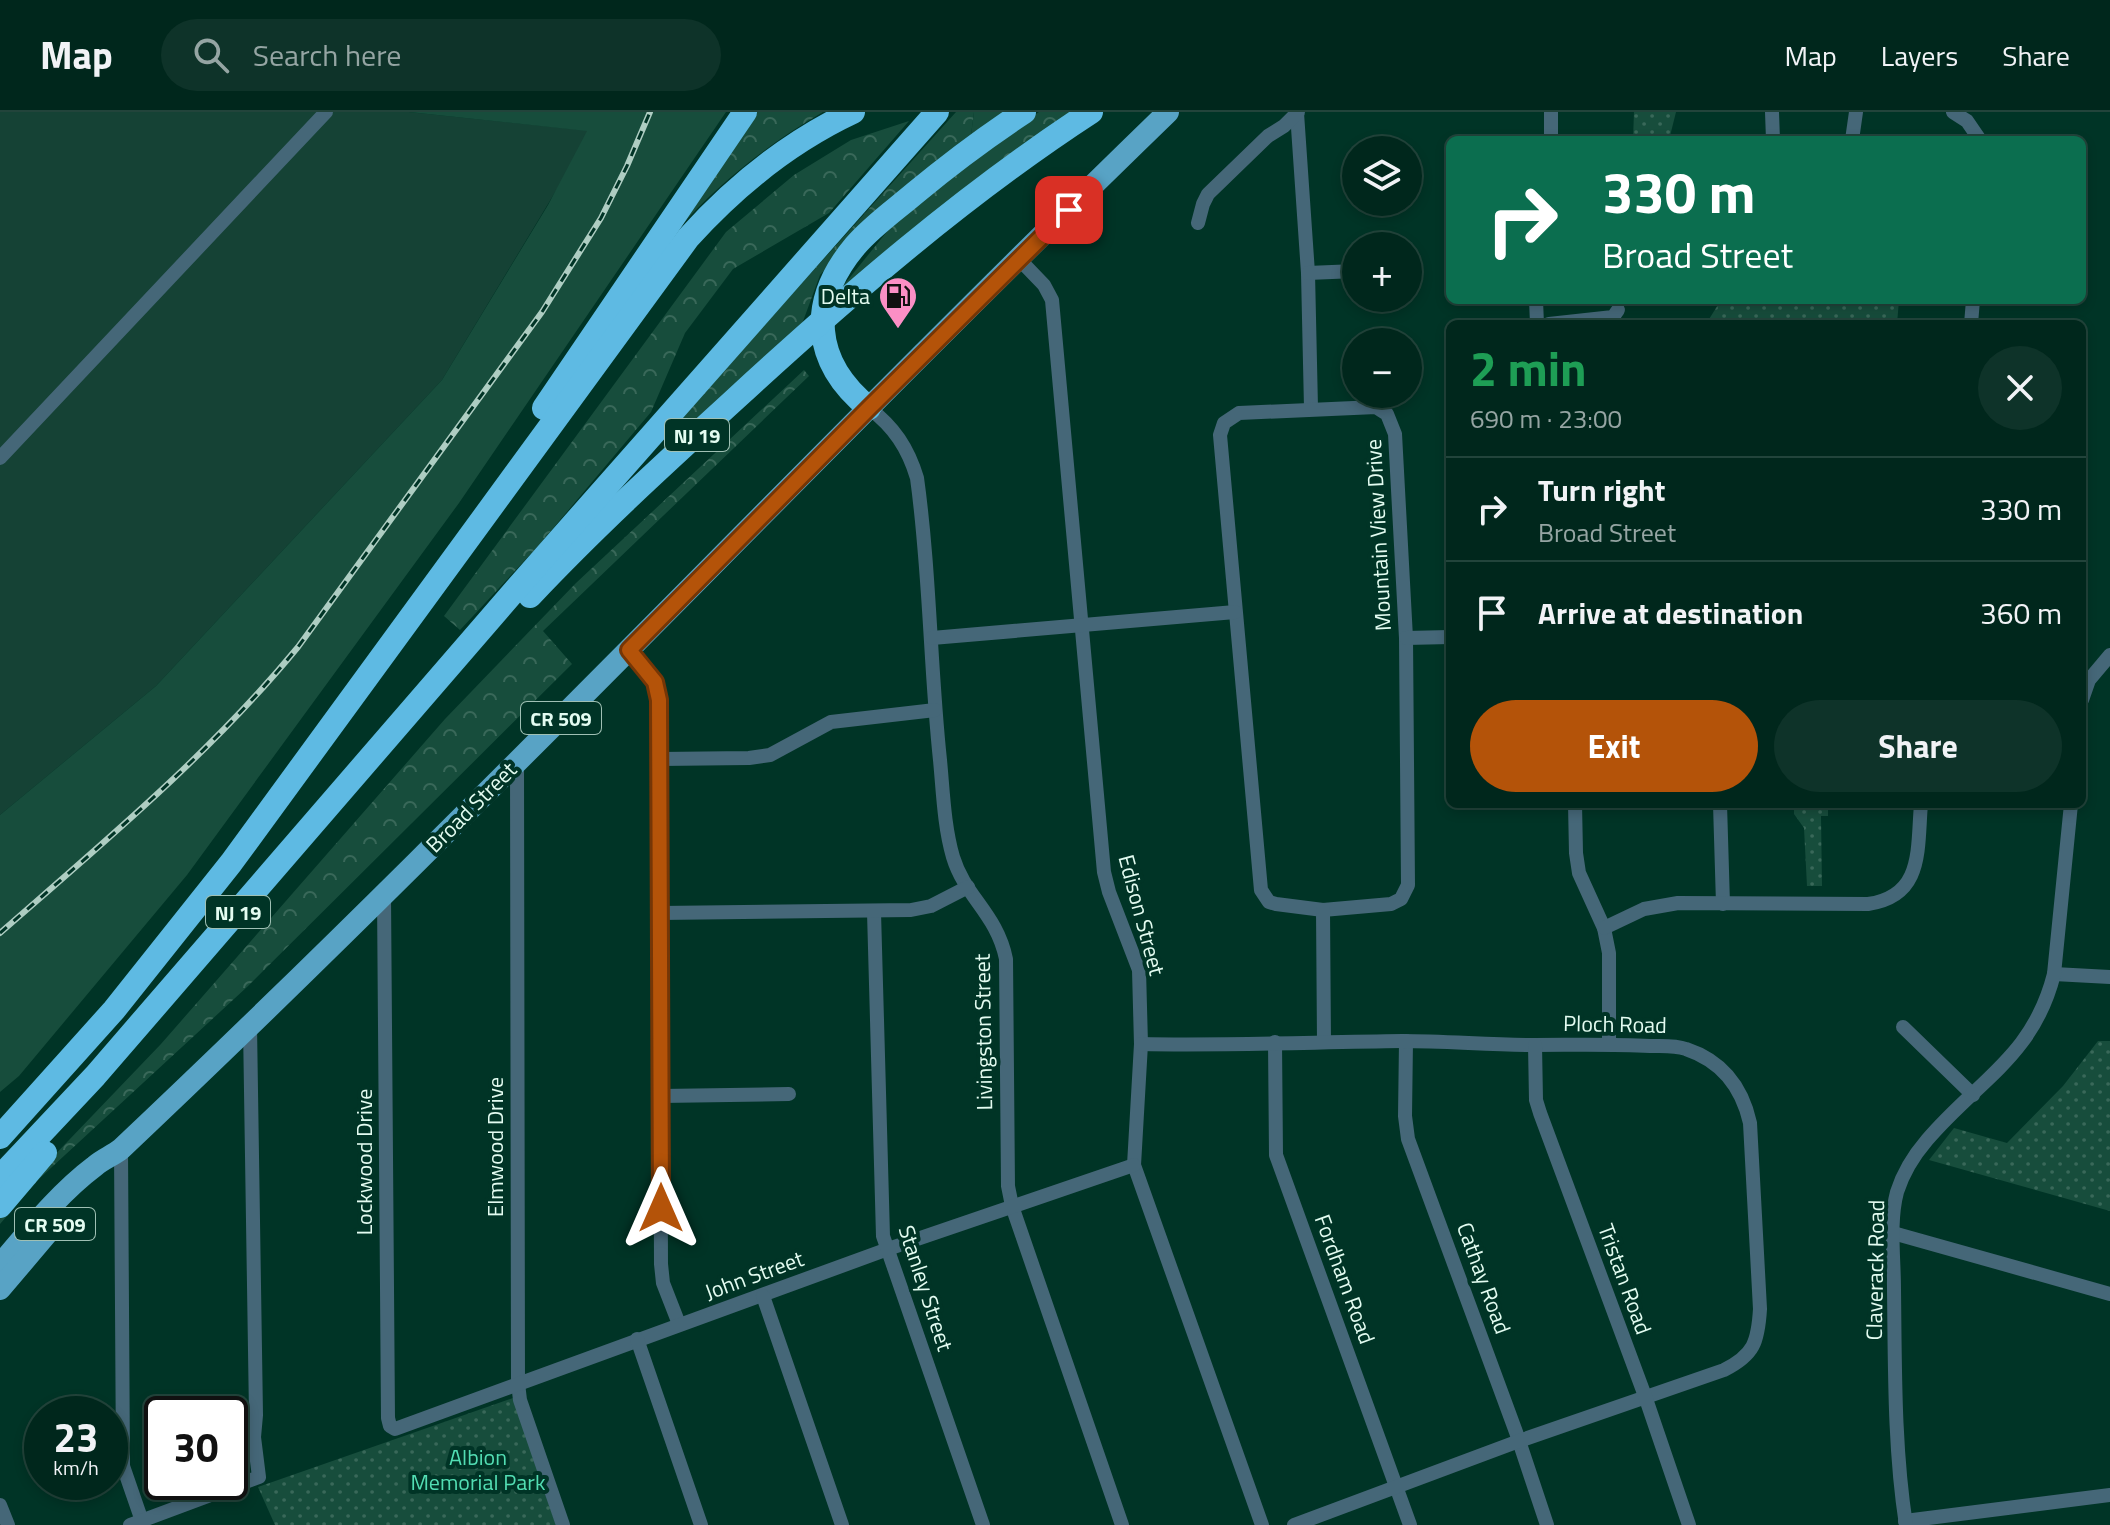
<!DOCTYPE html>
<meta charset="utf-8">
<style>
:root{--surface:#00271c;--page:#0e3329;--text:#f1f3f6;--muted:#95a5a3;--line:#22443b;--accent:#b45309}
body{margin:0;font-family:"Titillium Web",sans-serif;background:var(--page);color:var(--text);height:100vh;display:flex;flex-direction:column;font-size:30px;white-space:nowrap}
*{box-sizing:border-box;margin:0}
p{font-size:26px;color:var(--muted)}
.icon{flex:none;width:44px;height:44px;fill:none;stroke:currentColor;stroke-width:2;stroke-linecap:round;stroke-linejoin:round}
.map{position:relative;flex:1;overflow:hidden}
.drawer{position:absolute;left:1446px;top:208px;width:640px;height:488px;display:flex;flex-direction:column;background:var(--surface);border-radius:12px;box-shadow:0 4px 12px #0003,0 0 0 2px var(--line)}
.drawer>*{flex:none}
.banner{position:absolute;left:1446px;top:24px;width:640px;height:168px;border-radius:12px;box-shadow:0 4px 12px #0003,0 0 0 2px var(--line);background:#0b6e4f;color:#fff;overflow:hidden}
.tools{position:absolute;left:1342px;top:24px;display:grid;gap:16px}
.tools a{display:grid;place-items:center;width:80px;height:80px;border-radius:50%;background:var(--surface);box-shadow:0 4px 12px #0003,0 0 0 2px var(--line);font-size:40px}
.speed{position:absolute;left:24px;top:1284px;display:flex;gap:16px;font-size:40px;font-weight:700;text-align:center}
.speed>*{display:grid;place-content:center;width:104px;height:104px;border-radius:50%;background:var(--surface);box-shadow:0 4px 12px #0003,0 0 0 2px var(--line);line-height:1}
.speed small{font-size:20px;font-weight:400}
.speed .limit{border:4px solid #111;border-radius:12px;background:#fff;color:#111}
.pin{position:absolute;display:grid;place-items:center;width:68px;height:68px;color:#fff;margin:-34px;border-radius:16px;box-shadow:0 4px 12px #0006}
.me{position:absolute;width:88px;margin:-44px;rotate:0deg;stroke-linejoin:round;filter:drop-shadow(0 0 6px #0008)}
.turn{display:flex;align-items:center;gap:28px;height:168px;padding:0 24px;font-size:36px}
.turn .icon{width:104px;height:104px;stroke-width:2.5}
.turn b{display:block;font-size:56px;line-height:68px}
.round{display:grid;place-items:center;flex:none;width:84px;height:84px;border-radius:42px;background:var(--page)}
.head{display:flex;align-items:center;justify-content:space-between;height:136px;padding:0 24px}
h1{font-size:48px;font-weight:700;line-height:60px;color:#1e9e55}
.primary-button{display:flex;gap:16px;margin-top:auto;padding:16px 24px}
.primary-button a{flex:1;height:92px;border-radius:48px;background:var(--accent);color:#fff;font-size:32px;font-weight:700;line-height:92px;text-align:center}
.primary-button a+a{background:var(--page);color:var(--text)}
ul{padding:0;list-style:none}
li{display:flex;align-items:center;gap:24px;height:104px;padding:0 24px;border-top:2px solid var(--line)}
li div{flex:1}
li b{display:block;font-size:30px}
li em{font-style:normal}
header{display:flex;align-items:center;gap:48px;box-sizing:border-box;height:112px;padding:0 40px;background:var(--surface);border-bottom:2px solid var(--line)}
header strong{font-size:38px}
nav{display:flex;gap:44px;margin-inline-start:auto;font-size:28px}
.search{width:560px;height:72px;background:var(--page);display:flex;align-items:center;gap:20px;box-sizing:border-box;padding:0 28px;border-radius:44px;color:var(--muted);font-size:30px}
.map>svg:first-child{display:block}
</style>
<header>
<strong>Map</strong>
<div class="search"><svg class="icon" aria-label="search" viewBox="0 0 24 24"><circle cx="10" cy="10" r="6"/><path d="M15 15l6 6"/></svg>Search here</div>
<nav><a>Map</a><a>Layers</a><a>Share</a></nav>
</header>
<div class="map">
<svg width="2110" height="1413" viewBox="0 0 2110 1413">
<defs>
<pattern id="forest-crowns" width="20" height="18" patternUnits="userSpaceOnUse" patternTransform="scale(2)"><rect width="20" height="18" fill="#174d3c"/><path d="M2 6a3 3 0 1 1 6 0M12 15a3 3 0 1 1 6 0" fill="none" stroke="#396859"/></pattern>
<pattern id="park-dots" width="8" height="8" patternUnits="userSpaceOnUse" patternTransform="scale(2)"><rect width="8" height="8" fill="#174d3c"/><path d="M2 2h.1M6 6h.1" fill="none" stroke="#396859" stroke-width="1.8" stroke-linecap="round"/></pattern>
</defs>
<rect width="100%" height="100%" fill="#003426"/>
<polygon fill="#154235" points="0,0 409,0 583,18 660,0 523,162 557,77 442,268 156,574 0,703"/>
<g fill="#174d3c">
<polygon points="409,0 726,0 459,391 187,763 19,964 0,980 0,703 156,574 442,268 548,93 587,19"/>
<polygon points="974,0 1016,0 970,31"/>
</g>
<g fill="url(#forest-crowns)">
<path d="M754,0H823C768,32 720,70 677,118Z"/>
<polygon points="956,0 974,0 970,31 851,127 820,163 802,212 677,327 668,320"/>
<polygon points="1039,0 1072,0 834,185 894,111 997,28"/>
<polygon points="909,9 829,101 733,157 685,221 651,300 539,433 460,518 444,504 726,120 794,63 851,28"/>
<polygon points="804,258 809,264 543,519 572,552 247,875 39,1067 0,1112 0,1100 161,932 445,607 576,471"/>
</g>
<g fill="url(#park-dots)">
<polygon points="1634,0 1676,0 1669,28 1633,28"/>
<polygon points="1721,188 1899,188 1897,212 1706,212"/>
<polygon points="1794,692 1828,692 1828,704 1821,704 1822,774 1807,774 1804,716 1794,702"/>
<polygon points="2098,929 2110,929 2110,1099 1929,1048 1954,1016 2007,1031 2063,974"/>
<polygon points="513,1286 556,1413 275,1413 258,1375"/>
</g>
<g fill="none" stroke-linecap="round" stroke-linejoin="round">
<g stroke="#456778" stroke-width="14">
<polyline points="1772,0 1773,28"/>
<polyline points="1953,0 1967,9 1980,28"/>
<polyline points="1297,1 1308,161 1311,296"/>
<polyline points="1551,28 1551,0"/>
<polyline points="1852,28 1856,0"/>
<polyline points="1198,111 1203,92 1208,82 1268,24 1284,14 1298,0"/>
<polyline points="1020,148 1044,173 1052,188 1104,760 1109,780 1139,858 1141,932 1134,1053 1262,1413"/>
<polyline points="1308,161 1356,159"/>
<polyline points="1536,188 1537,212"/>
<polyline points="1549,212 1613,205 1618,198"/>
<polyline points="1971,212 1973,188"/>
<polygon points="1376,295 1387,302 1395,322 1406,526 1408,773 1401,787 1391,792 1323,798 1276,792 1269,790 1261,778 1220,323 1224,311 1239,301"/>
<path d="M869,296C894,315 908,336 917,366C930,460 930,554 940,648C943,679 944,714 953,745C965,785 997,802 1006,847L1008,1074L1012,1094L1122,1413"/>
<polyline points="0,346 326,0"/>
<polyline points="932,526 1235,500"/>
<polyline points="1406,526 1450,525"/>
<polyline points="629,538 655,570 659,588 661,1152 663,1171 679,1212"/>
<polyline points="2082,588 2089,568 2110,543"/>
<polyline points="660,647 749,646 770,643 831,610 935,598"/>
<polyline points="517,650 518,1271 520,1288 563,1413"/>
<polyline points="1575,692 1576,741 1579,761 1604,816 1609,841 1609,931"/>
<polyline points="1720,692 1723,792"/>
<polyline points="384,784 388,1306 390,1314 395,1317 888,1137 1134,1053"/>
<polyline points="1323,798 1324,930"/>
<polyline points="874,800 883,1124 983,1413"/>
<polyline points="660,801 911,798 931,794 968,775"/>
<path d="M1604,816L1644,797L1678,791L1868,792C1924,784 1917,737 1921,692"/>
<polyline points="2054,862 2110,865"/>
<polyline points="1903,915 1973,983"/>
<polyline points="1406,929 1405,1004 1408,1027 1516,1320 1547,1413"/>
<polyline points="1275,930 1276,1043 1410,1413"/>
<path d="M1141,932C1228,934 1315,930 1402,929C1446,929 1491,933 1535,933C1574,933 1612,932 1650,934C1662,934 1675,933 1686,937C1722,949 1742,975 1750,1011L1760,1197C1758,1230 1754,1243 1724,1258L1519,1329L1294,1413"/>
<polyline points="1535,933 1536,988 1540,1001 1645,1284 1689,1413"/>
<polyline points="661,984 789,982"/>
<polyline points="121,1037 123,1354 142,1409"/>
<polyline points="1893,1121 2110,1182"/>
<polyline points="763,1184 842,1413"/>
<polyline points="637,1227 701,1413"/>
<polyline points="0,1393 8,1413"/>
<polyline points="1905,1409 2110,1383"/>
<polyline points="130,1413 259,1365 254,1325 256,1303 250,914"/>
<path d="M1906,1413C1894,1336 1895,1255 1894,1177C1894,1146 1889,1110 1897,1080C1903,1061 1915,1042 1927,1028C1978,968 2033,945 2054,862L2071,692"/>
</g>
<g stroke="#58a3c5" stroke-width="22">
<path d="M0,1153C29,1119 59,1081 95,1054C103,1047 112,1044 121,1037C478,700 815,342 1168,0"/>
<polyline points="0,1177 61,1105"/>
</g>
<g stroke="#5ebae3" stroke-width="24">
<polyline points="544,296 745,0"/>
<path d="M869,296C812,250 808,190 855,134C872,114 895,98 915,81C950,52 986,25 1024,0"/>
<path d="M530,484C594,416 663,353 732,290C845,186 962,84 1091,0"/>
<path d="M0,1025L114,898L231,751L688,126C736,73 789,30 853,0"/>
<polyline points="0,1065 95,964 516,477 937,0"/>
<polyline points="0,1094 45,1041"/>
</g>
<g stroke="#aecdc2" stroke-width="6">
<path id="rail" d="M0,821C104,730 210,642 298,535L542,200L601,106L627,54L650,0"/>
</g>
<use href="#rail" stroke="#003426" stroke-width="3" stroke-dasharray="9" stroke-linecap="butt"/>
</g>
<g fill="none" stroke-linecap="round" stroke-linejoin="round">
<g stroke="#753606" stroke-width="20">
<polyline id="route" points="661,1096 659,588 655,570 629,538 869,296 1069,98"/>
</g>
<use href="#route" stroke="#b45309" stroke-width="14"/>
</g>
<defs>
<g id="fuel-pin" transform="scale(2)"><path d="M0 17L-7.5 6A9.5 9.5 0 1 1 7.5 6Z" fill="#fb8fc5" stroke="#003426"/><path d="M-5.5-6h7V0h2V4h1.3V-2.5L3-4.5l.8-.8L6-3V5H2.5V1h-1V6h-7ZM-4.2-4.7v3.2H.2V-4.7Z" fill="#111"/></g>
</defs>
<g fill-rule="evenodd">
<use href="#fuel-pin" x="898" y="184"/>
</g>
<g text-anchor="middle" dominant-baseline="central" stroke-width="8" stroke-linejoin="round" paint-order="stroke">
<g fill="#003426" stroke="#9fc0b4" stroke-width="2">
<rect x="665" y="307" width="64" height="32" rx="6"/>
<rect x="521" y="590" width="80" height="32" rx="6"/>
<rect x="206" y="784" width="64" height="32" rx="6"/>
<rect x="15" y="1096" width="80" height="32" rx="6"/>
</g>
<g font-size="20" font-weight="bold" fill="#e3fcf1">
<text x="697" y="323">NJ 19</text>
<text x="561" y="606">CR 509</text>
<text x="238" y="800">NJ 19</text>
<text x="55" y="1112">CR 509</text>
</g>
<g font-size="22" fill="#e3fcf1" stroke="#003426" text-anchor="end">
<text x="870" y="184">Delta</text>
</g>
<g font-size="22" fill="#e3fcf1" stroke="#003426">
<text transform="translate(1378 423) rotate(-93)">Mountain View Drive</text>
<text transform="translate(471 695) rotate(-45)">Broad Street</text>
<text transform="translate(1142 803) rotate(75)">Edison Street</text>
<text transform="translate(1615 912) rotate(1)">Ploch Road</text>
<text transform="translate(983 920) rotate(-91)">Livingston Street</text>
<text transform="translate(495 1035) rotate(-90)">Elmwood Drive</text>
<text transform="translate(364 1050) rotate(-90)">Lockwood Drive</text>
<text transform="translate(1875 1158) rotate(-89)">Claverack Road</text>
<text transform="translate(754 1163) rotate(-20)">John Street</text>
<text transform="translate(1484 1166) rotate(70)">Cathay Road</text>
<text transform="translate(1345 1167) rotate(70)">Fordham Road</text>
<text transform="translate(1625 1167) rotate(70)">Tristan Road</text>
<text transform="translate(926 1176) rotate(72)">Stanley Street</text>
</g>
<g font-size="22" fill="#52ddb3" stroke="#003426">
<text x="478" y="1345">Albion<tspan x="478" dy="25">Memorial Park</tspan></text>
</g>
</g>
</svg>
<div class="tools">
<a><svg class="icon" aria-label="layers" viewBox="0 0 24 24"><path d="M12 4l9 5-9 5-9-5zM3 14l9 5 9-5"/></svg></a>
<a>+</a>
<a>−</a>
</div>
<div class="speed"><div>23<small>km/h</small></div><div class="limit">30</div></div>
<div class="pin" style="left:1069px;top:98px;background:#d93025"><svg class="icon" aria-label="arrive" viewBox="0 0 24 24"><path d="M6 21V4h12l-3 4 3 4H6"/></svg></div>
<svg class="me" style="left:661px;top:1096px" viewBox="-20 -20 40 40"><path d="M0-17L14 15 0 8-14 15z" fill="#b45309" stroke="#fff" stroke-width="4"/></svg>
<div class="banner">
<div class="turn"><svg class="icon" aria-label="right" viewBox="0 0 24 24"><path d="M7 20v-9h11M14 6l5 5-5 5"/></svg><div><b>330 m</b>Broad Street</div></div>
</div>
<section class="drawer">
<div class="head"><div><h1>2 min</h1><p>690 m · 23:00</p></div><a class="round"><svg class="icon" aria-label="close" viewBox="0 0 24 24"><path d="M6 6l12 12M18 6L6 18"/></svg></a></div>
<ul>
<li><svg class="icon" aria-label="right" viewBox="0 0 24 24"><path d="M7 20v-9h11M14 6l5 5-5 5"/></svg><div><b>Turn right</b><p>Broad Street</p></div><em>330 m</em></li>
<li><svg class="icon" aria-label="arrive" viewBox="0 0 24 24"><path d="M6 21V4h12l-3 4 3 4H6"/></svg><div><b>Arrive at destination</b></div><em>360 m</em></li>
</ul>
<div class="primary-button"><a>Exit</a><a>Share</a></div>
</section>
</div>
